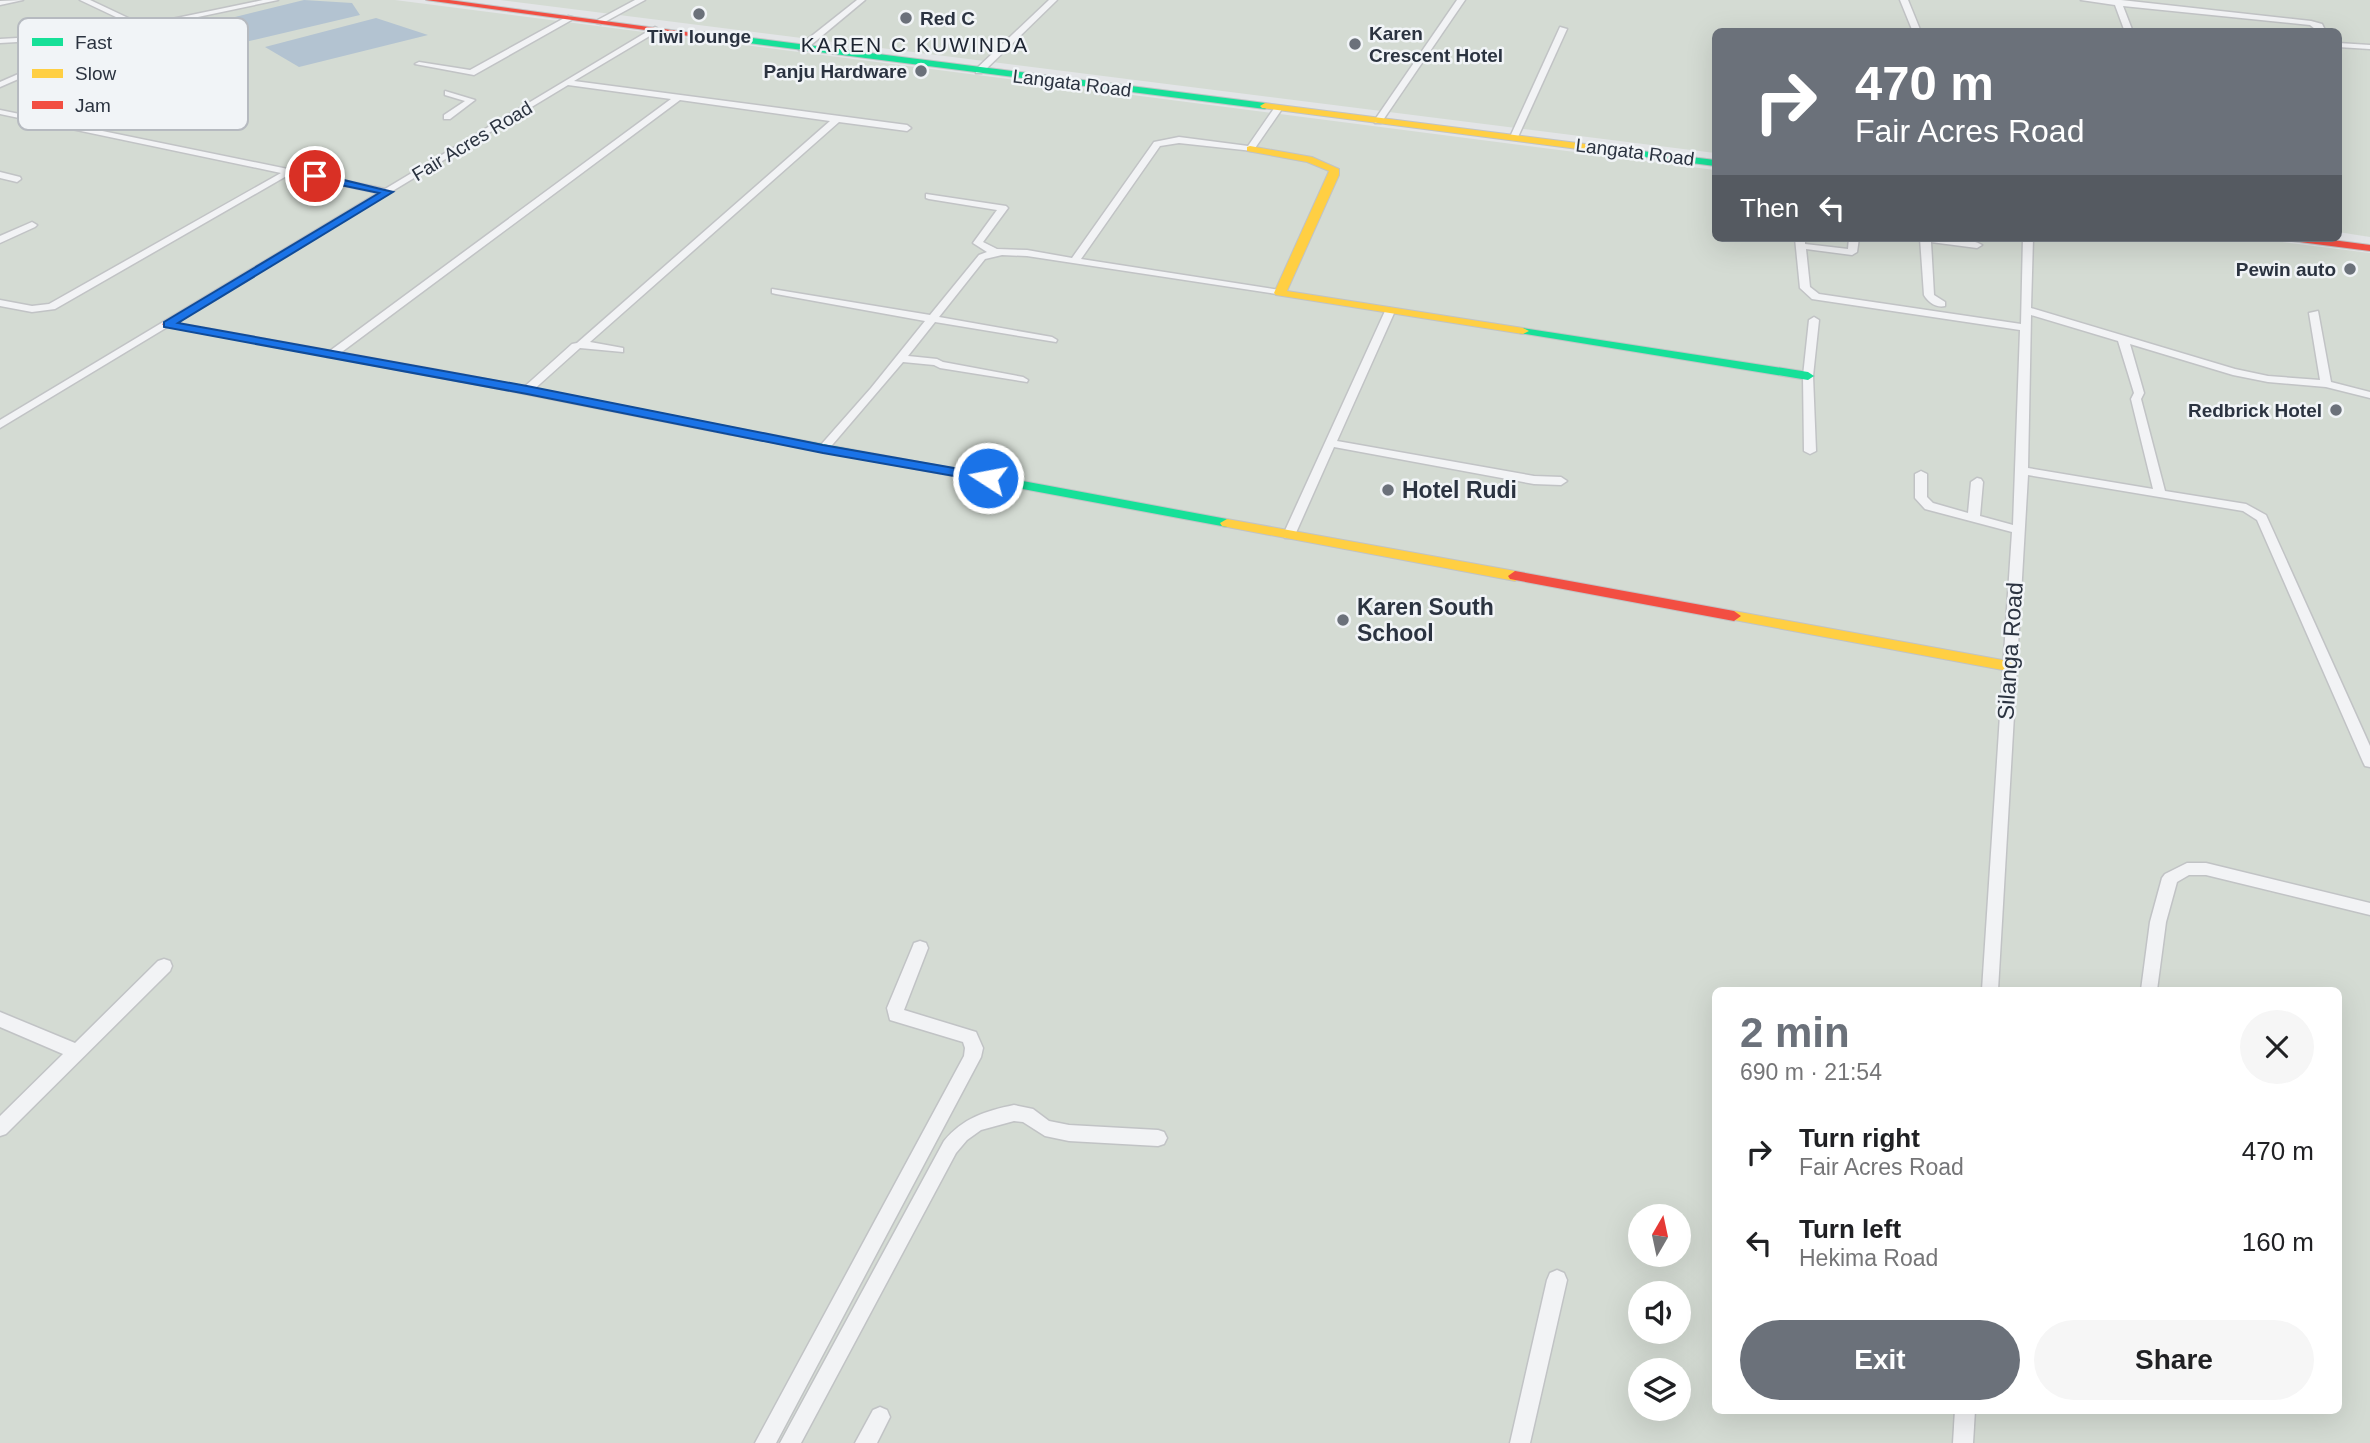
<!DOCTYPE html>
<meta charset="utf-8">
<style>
:root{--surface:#fff;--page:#f6f6f6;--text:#202124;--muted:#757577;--accent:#6b717a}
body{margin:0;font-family:Arial,sans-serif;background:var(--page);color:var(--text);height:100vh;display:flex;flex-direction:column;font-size:26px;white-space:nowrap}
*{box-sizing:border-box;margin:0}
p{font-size:23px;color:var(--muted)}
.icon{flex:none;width:38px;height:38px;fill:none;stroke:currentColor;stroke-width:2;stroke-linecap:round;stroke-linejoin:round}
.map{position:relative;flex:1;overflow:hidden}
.drawer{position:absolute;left:1712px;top:987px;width:630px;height:427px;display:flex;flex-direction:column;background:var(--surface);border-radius:10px;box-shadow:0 7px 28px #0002}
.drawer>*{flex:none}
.guide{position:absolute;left:1712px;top:28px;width:630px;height:214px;border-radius:10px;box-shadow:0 7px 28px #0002;background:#6b717a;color:#fff;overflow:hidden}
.needle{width:46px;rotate:9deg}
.buttons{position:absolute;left:1628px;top:1204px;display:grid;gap:14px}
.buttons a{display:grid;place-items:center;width:63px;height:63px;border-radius:50%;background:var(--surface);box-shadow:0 7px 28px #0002;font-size:35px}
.pin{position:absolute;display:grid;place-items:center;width:60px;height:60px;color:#fff;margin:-30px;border:4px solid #fff;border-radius:50%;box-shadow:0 2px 7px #0007}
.me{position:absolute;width:77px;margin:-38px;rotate:281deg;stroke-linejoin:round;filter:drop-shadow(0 0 5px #0008)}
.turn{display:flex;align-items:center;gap:24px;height:147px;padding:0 28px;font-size:32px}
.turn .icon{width:91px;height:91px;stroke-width:2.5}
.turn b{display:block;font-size:49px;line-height:60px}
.then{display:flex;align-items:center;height:66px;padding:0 28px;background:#0003;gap:14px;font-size:26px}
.round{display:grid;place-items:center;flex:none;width:74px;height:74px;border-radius:37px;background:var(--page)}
.overview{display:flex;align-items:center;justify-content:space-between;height:119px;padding:0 28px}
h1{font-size:42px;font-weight:800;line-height:52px;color:var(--accent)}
.button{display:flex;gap:14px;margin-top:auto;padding:14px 28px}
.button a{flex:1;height:80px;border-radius:42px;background:var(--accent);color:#fff;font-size:28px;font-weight:800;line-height:80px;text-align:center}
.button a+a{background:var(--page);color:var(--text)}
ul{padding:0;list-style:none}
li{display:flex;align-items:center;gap:21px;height:91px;padding:0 28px}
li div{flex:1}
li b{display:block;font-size:26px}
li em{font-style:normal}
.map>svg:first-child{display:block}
</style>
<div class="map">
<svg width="2370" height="1443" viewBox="0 0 2370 1443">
<rect width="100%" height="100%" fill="#e3e5e7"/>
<g fill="#d4dbd3" fill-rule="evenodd">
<path d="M0,0H395L1715,170V238H2251L2370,253V1443H0ZM1715,990H2338V1410H1715ZM1640,1216H1678V1255H1640ZM1640,1293H1678V1332H1640ZM1640,1370H1678V1409H1640Z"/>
<polygon points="500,0 2370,0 2370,237 2338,232 2338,32 1715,32 1715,153"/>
</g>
<g fill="#b3c3d1">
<polygon points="304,0 352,3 360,15 245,42 215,22"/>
<polygon points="376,18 428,35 299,67 265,47"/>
</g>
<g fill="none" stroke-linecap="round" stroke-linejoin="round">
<g stroke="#c1c3c5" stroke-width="3">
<g id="street">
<polygon points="23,0 0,5 0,1"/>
<polygon points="80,0 90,0 143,25 263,0 278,0 103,37 0,43 0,39 103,33 135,26"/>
<polygon points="635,0 645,0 601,24 594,22"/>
<polygon points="857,0 865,0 805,50 799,50 799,46"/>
<polygon points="1049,0 1057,0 982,73 976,73 976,69"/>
<polygon points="1457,0 1465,0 1381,123 1375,123 1374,121"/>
<polygon points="1900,0 1908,0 1921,32 1913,32"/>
<polygon points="2081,0 2121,0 2311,21 2322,24 2326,32 2319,32 2310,25 2123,6 2133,32 2125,32 2115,5"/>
<polygon points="568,16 575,18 474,75 415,64 419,62 470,70"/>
<polygon points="655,27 659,29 658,31 574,81 907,125 911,128 907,131 839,122 590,342 623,348 623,352 580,348 531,392 523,392 523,388 572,344 577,343 830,121 680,100 335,357 327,357 327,353 671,99 568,85 0,428 0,420 378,193 290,174 55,309 32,312 0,306 0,300 32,306 49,304 281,173 0,114 0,110 385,189"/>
<polygon points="1560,27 1567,29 1518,137 1511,139 1510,137"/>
<polygon points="2338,43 2370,45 2370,49 2338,47"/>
<polygon points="85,45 92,47 0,87 0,82"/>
<polygon points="445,91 475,100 450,119 444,119 444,115 465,101 445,95"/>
<polygon points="1275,107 1282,109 1253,151 1179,143 1160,146 1081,259 1280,290 1284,291 1284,295 1027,256 1002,255 985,259 939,317 1052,337 1057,340 1056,342 935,322 908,356 937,359 943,362 1023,377 1028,380 1027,382 940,368 934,365 903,362 827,451 819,451 819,447 871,388 925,321 776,294 772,293 772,289 930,315 979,255 987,252 973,243 997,210 929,199 926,198 926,194 1006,206 1008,208 983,242 997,249 1027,250 1072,258 1154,142 1179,137 1248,146"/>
<polygon points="0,172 20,177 21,179 17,182 0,178"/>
<polygon points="32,222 37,225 35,227 0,243 0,236"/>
<path d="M1795,238H1805V244L1848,249L1849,238H1859L1857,252L1852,255L1806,249L1810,287L1819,294L2021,324L2023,238H2033L2031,308L2235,369L2268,376L2320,380L2309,313L2318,311L2331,382L2370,392V398L2326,387L2268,382L2233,375L2130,344L2144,393L2141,399L2165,491L2246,504L2266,515L2370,746V767L2365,766L2363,762L2257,520L2243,511L2028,475L1998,990H1982L2012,532L1925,509L1915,498V474L1921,471L1927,474V497L1933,503L1968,513L1971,482L1977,478L1981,479L1983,482L1980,516L2013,525L2020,330L1812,299L1800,288ZM2031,315L2118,341L2134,393L2131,399L2153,489L2028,468Z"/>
<path d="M1920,238C1939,238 1966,236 1982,245L1977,248L1931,242L1934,295L1945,302V306C1936,308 1928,302 1924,295Z"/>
<polygon points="1390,308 1395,311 1337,441 1534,476 1561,477 1567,481 1561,485 1534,484 1334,447 1295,535 1293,538 1285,538 1283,535 1385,311"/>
<polygon points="1814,317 1819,320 1813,376 1816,451 1810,454 1804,451 1803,376 1809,320"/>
<polygon points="2187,863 2206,863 2370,903 2370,915 2206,875 2189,875 2177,882 2166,922 2157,990 2141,990 2150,922 2162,878 2165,874"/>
<polygon points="920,941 926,943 928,948 904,1010 976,1032 983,1048 981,1057 776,1443 755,1443 964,1056 965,1048 963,1042 890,1020 887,1008 912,948 914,943"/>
<polygon points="164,959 170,961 172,966 170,971 6,1134 0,1136 0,1116 63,1054 0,1027 0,1012 75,1043 158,961"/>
<path d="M1014,1105L1033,1109L1049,1121L1069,1125L1158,1130L1164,1132L1167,1138L1164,1144L1158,1146L1069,1141L1045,1136L1023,1122L1014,1121L981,1130L967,1140L956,1153L801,1443H780L944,1141C963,1118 985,1111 1014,1105Z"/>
<polygon points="1557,1270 1564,1273 1567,1280 1530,1443 1510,1443 1547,1280 1550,1273"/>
<polygon points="880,1407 887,1410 890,1417 877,1443 855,1443 873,1410"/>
<polygon points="1955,1410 1975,1410 1973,1443 1953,1443"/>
</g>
</g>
<g stroke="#c1c3c5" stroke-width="2">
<g id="fast">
<polygon points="704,32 1265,103 1270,106 1265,109 701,37 701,33"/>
<polygon points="1601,146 1715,160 1715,166 1598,151 1598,147"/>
<polygon points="1523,328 1808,372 1814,376 1808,380 1519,333 1519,329"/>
<polygon points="731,427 1227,519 1234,523 1227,527 727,434 727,428"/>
</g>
</g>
<g stroke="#c1c3c5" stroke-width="2">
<g id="slow">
<polygon points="1265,103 1601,146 1606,149 1601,152 1262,108 1260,106"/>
<polygon points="1250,146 1312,157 1339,169 1339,175 1287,291 1523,328 1529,331 1523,334 1276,295 1274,293 1329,171 1307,162 1247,151 1247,147"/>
<polygon points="462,374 731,427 737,431 731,435 458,381 456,378"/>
<polygon points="1227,519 1515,571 1522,576 1515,581 1222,526 1220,523"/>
<polygon points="1734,611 2008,661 2016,666 2008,671 1729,619 1727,616 1729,613"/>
</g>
</g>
<g stroke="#c1c3c5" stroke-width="2">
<g id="jam">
<polygon points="426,0 449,0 708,35 704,38"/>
<polygon points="2287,238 2317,238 2370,245 2370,251 2292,241"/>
<polygon points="168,321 462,374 468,378 462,382 164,326 162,324"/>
<polygon points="1515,571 1734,611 1741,616 1734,621 1510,579 1508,576"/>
</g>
</g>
<use href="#street" fill="#f2f3f5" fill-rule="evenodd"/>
<use href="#fast" fill="#16e098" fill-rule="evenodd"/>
<use href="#slow" fill="#ffcf43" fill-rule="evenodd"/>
<use href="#jam" fill="#f24e42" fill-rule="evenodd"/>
</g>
<polygon fill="#1a73e8" stroke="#114b97" stroke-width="2" points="315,173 393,192 178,323 527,386 823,445 988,474 995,478 988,482 823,453 527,394 164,327 164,322 379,193 311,179 311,174"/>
<g fill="#6b717a" stroke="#f1f4f7" stroke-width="2.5">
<circle cx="699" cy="14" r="7"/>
<circle cx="906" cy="18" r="7"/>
<circle cx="1355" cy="44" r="7"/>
<circle cx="921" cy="71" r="7"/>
<circle cx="2350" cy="269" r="7"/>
<circle cx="2336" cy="410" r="7"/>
<circle cx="1388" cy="490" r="7"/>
<circle cx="1343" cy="620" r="7"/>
</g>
<g text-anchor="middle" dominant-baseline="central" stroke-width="5" stroke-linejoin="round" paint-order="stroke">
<g font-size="19" font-weight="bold" fill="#2b3340" stroke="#f1f4f7" text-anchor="end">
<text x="920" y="18" text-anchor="start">Red C</text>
<text x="1369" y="33" text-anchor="start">Karen<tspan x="1369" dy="22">Crescent Hotel</tspan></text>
<text x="699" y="36" text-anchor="middle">Tiwi lounge</text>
<text x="907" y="71">Panju Hardware</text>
<text x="2336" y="269">Pewin auto</text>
<text x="2322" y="410">Redbrick Hotel</text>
</g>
<g font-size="19" fill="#2b3340" stroke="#f1f4f7">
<text transform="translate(1072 83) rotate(7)">Langata Road</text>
<text transform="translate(472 141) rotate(-31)">Fair Acres Road</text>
<text transform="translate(1635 152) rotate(7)">Langata Road</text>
</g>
<g font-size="21" letter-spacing="2" fill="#1d2431" stroke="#f1f4f7">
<text x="915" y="44">KAREN C KUWINDA</text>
</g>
<g font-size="23" font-weight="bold" fill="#2b3340" stroke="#f1f4f7" text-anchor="start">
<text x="1402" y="490">Hotel Rudi</text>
<text x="1357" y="607">Karen South<tspan x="1357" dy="26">School</tspan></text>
</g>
<g font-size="23" fill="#2b3340" stroke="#f1f4f7">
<text transform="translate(2010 651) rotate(-86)">Silanga Road</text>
</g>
</g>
<rect x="18" y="18" width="230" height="112" rx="10" fill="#f1f4f7" stroke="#b6bac0" stroke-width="2"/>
<rect x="32" y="38" width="31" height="8" fill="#16e098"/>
<rect x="32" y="69" width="31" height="9" fill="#ffcf43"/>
<rect x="32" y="101" width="31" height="8" fill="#f24e42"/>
<g font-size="19" fill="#2b3340">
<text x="75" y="49">Fast</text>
<text x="75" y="80">Slow</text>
<text x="75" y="112">Jam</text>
</g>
</svg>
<div class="buttons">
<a><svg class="needle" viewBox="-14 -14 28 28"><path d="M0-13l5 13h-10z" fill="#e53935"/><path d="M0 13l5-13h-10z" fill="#757577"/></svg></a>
<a><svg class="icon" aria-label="sound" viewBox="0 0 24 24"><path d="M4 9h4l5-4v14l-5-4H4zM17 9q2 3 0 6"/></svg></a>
<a><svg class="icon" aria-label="layers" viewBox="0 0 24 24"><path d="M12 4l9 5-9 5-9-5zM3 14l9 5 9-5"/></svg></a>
</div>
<div class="pin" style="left:315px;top:176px;background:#d93025"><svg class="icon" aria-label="arrive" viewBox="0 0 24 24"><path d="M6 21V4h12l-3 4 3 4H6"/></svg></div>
<svg class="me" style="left:988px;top:478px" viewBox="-20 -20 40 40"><circle r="17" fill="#1a73e8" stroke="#fff" stroke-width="3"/><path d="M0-11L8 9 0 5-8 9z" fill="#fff"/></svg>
<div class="guide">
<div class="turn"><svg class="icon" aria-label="right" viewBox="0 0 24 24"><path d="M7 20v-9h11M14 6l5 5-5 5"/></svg><div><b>470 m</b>Fair Acres Road</div></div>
<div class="then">Then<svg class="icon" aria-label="left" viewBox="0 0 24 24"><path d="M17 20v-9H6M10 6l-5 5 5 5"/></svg></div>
</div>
<section class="drawer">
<div class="overview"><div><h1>2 min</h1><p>690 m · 21:54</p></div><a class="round"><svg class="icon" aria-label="close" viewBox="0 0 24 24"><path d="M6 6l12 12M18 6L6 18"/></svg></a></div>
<ul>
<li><svg class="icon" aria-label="right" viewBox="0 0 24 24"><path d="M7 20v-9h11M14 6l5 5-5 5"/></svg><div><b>Turn right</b><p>Fair Acres Road</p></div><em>470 m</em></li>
<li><svg class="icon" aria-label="left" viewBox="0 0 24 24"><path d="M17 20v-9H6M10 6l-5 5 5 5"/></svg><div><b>Turn left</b><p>Hekima Road</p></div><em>160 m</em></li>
</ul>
<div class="button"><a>Exit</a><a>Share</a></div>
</section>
</div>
